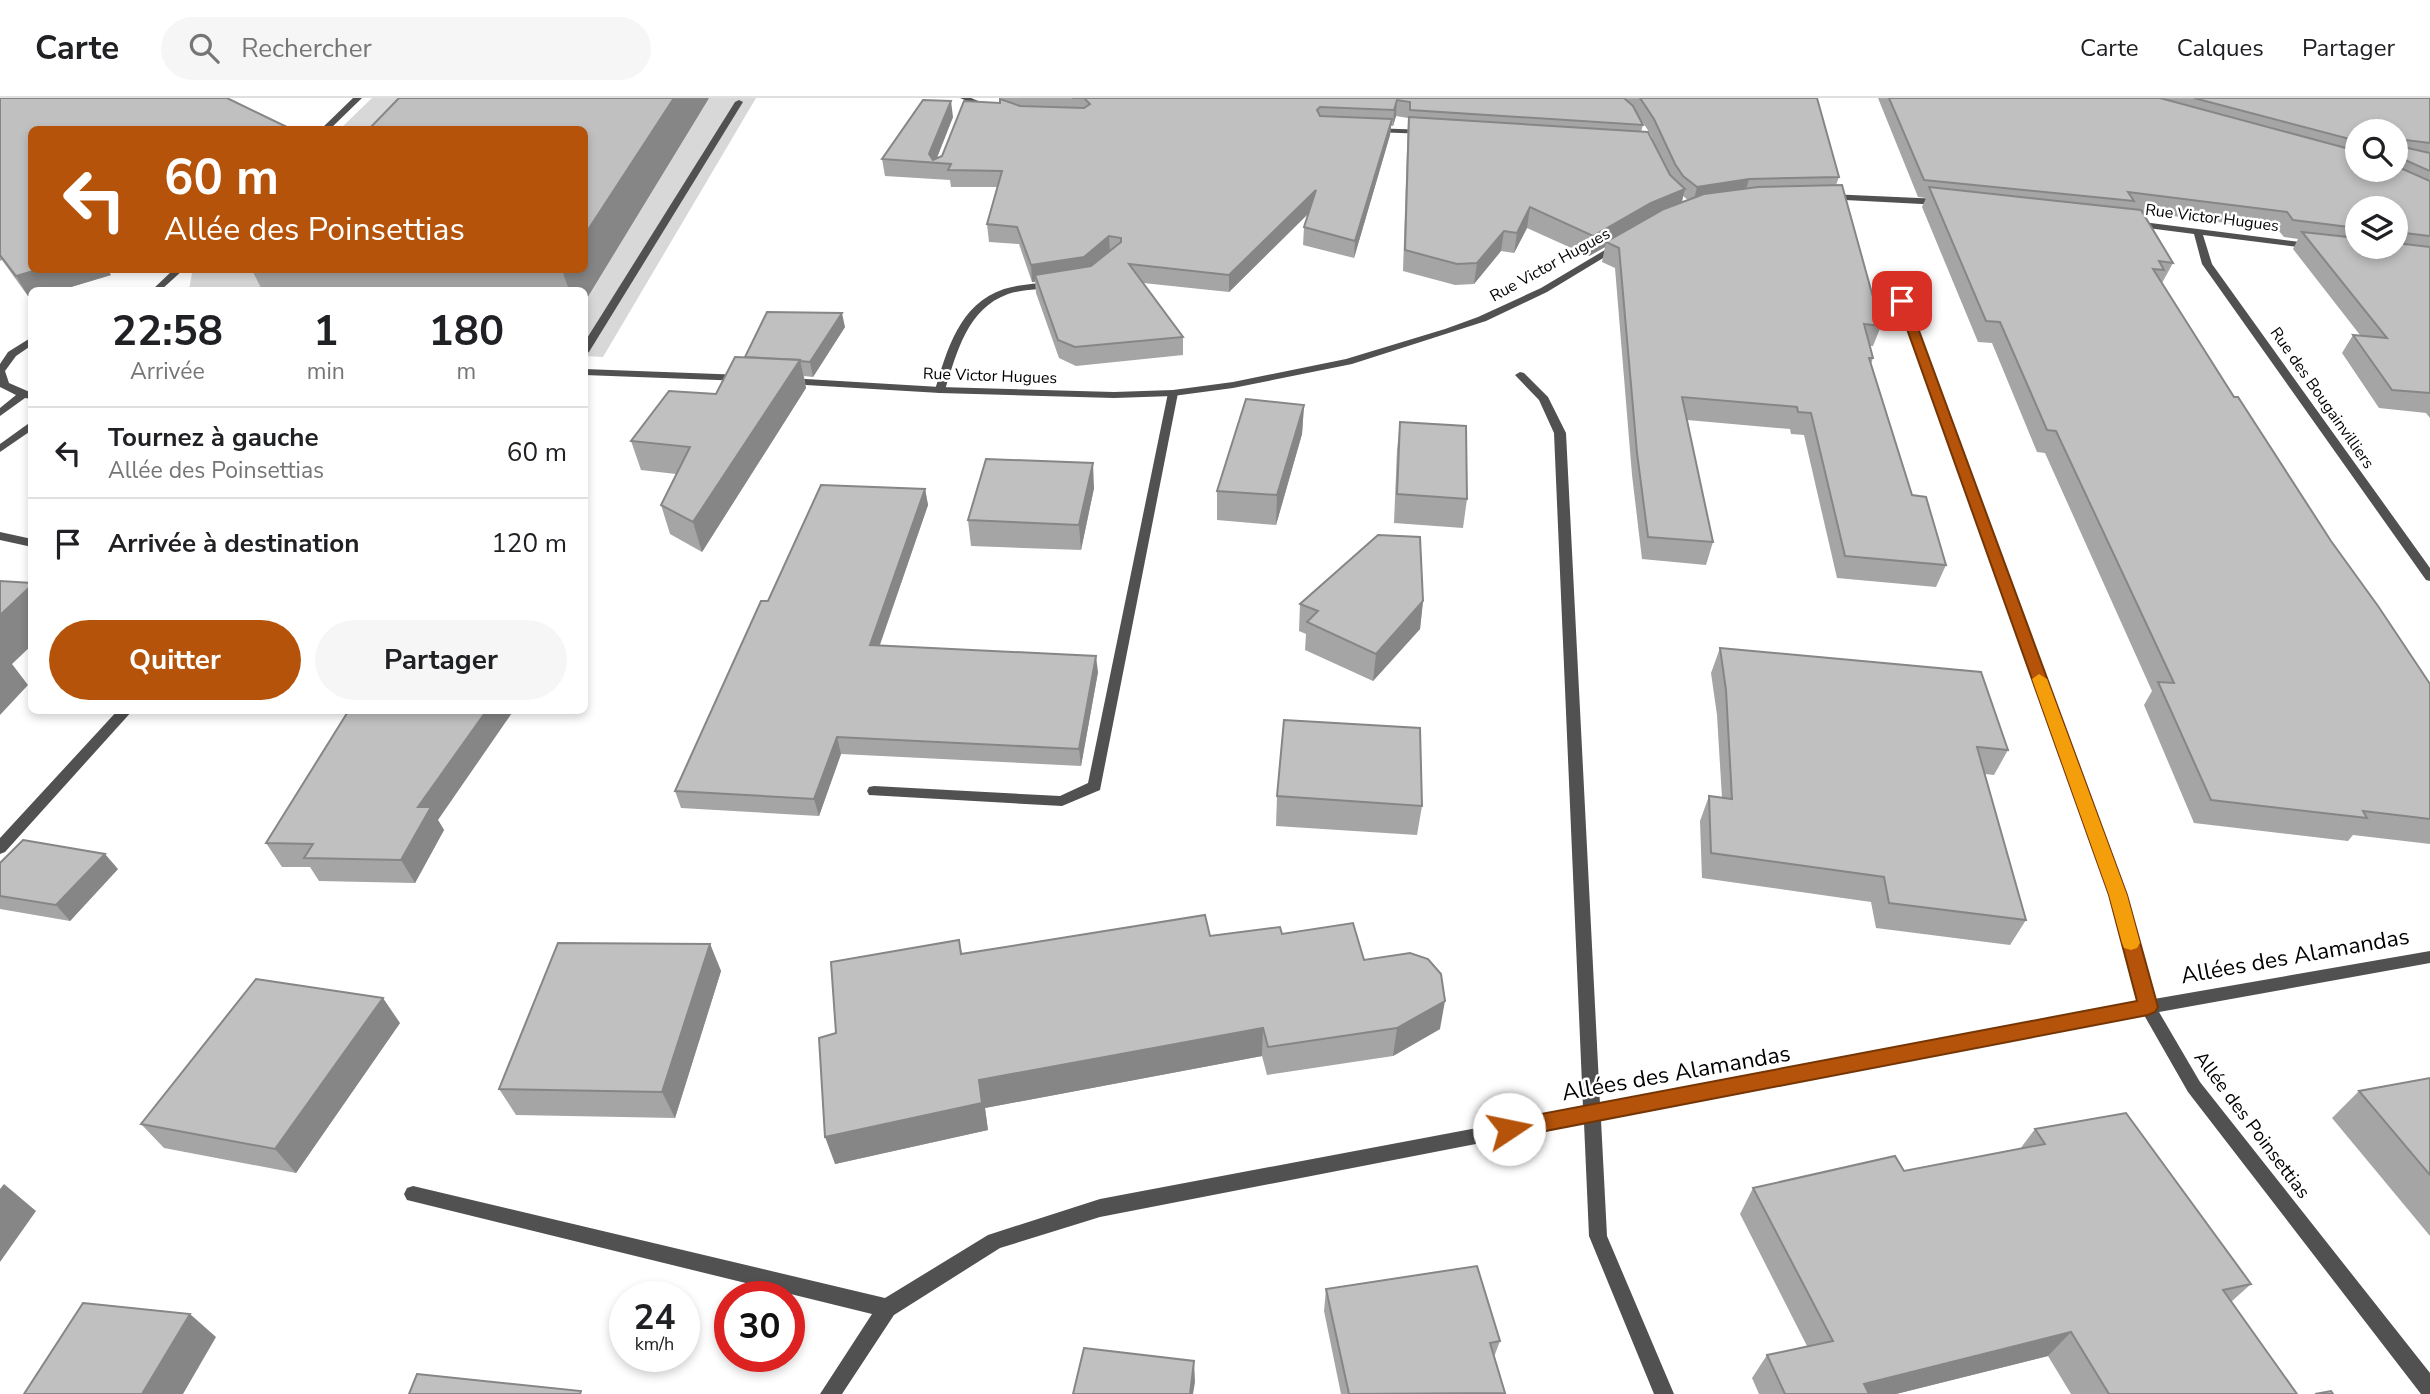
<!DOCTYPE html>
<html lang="fr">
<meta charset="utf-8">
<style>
:root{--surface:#fff;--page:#f6f6f6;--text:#202124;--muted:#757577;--line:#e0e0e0;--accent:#b45309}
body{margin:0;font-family:"Nunito Sans",sans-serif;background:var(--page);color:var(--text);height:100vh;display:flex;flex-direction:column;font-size:26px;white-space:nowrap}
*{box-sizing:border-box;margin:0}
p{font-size:23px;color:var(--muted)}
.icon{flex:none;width:38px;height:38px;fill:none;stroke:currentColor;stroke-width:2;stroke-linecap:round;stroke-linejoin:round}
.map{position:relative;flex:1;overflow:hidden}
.sheet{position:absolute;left:28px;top:189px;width:560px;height:427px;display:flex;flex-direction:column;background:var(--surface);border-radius:10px;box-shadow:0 4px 10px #0003}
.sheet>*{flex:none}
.hud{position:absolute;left:28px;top:28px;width:560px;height:147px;border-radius:10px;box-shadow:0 4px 10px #0003;background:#b45309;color:#fff;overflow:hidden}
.tools{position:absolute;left:2345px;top:21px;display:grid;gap:14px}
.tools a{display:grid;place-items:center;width:63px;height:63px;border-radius:50%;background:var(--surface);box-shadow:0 4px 10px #0003;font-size:35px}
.speed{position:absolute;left:609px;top:1183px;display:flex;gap:14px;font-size:35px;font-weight:700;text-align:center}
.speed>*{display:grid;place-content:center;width:91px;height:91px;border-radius:50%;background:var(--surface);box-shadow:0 4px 10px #0003;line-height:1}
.speed small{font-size:18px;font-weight:400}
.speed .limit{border:10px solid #d22;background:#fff;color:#111}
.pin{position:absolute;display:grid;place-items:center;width:60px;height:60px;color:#fff;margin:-30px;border-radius:14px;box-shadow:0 4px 10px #0006}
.me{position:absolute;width:77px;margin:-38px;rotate:79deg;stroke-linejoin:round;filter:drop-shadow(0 0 5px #0008)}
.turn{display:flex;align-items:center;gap:24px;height:147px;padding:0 21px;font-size:32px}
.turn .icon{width:91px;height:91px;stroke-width:2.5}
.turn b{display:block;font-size:49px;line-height:60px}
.eta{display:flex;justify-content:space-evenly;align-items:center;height:119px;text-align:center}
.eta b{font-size:42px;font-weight:700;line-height:49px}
.button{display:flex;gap:14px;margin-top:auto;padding:14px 21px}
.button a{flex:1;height:80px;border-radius:42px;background:var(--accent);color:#fff;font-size:28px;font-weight:700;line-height:80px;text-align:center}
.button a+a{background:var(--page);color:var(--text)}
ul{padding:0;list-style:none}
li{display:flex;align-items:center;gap:21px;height:91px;padding:0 21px;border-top:2px solid var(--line)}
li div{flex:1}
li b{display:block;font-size:26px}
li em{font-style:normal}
header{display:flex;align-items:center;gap:42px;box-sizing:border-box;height:98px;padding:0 35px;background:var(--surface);border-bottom:2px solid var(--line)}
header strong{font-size:33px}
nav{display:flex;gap:38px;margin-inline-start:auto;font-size:24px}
.search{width:490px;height:63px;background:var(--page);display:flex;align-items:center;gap:18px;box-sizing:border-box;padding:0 24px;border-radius:38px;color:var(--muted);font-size:26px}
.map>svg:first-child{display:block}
</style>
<header>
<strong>Carte</strong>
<div class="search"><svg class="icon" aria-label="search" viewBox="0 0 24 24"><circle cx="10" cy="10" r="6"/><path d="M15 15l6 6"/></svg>Rechercher</div>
<nav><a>Carte</a><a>Calques</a><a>Partager</a></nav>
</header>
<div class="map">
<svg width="2430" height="1296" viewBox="0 0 2430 1296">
<rect width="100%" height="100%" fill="#fff"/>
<polygon fill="#d8d8d8" points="372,0 756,0 603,259 585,258 584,192 189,192 192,175 196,172 584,172 584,32 340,31"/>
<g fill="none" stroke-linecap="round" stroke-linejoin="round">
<g fill="#515151" fill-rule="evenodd">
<polygon points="960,0 971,0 993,9 986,11"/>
<polygon points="739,2 743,4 589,254 584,257 584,245 735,4"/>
<polygon points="1371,30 1427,32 1431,34 1427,36 1374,34 1371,34"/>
<path d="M1053,183L1058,186L1056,188C1041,192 1023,191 1008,196C967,211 957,254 945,292L940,295L936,294L935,292C947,252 959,206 1004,191C1020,186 1037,186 1053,183Z"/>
<polygon points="1173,292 1178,295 1100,692 1062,708 869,697 867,693 869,689 874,688 1060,698 1088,685 1168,295"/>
</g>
<g fill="#515151" fill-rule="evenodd">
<polygon points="353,0 362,0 329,32 320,32"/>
<polygon points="1829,96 1941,101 1945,104 1941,107 1826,101 1826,97"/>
<polygon points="2135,123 2316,146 2316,150 2313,151 2203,137 2212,166 2430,470 2430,483 2426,482 2202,166 2194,136 2132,128 2130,126"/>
<polygon points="1615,146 1623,148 1547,194 1486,223 1352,266 1233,290 1173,298 1114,300 940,295 789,286 784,283 789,280 940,289 1114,294 1173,292 1233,284 1346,261 1445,231 1478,219 1541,190"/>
<polygon points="173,172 183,172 161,192 152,192"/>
<polygon points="1902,200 1907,203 2126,797 2154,901 2430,853 2430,865 2159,914 2200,984 2430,1275 2430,1296 2421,1296 2188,994 2144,917 1601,1022 1607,1138 1674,1296 1654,1296 1589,1138 1584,1025 1100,1119 1000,1150 894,1217 842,1296 820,1296 872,1216 407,1102 404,1096 407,1090 413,1088 885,1200 988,1137 1100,1101 1583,1010 1554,335 1539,302 1515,277 1520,274 1524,275 1548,299 1566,335 1600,1006 2138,904 2110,797 1897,203"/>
<polygon points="32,239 32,247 16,258 5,273 9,285 32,295 32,301 25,300 0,318 0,310 16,297 0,289 0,266 8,254"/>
<polygon points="584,271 744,277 749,280 744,283 584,277"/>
<polygon points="32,323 32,332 0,354 0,346"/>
<polygon points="0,434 32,441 32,449 0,442"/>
<polygon points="118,612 133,612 5,754 0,756 0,740"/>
</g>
</g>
<g fill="#a5a5a5" fill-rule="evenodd">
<polygon points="0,0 32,172 111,177 61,192 32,192 32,201 30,201 2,162 0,163"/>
<polygon points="709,0 584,205 584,192 262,192 252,172 584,172"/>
<path d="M1001,0H1817L1839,79L1836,87L1881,228L1873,248H1870L1873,260L1871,266L1912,397L1946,467L1936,489L1837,480L1804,337L1791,336L1790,331L1687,322L1713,444L1706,467L1642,461L1632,377L1615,170L1602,164L1605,149L1589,158L1527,130L1514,155L1501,153L1474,186L1455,187L1403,173L1408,20L1396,18L1393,28H1391L1390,37L1354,160L1303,147L1304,129L1308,116L1229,194L1143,185L1183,239V257L1076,268L1059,260L1036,195L1035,184H1032L1019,146L989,144L987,126L997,89H951L950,82L885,78L882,61L953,19L936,61L942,58L1000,5ZM1636,14L1651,37L1659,57L1641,34L1643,27ZM1683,98L1688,102L1682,104Z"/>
<path d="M1878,0H2430V320L2426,315L2379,310L2342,255L2353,237H2360L2293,151L2298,141L2284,139L2278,132L2143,114L2173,165L2162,185L2234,299L2331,443L2430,586V746L2353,737L2348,743L2194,725L2144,607L2152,593L2045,355L2037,354L1992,245L1978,244L1922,109L1926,100L1918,99ZM2357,33H2396V72H2357ZM2357,110H2396V149H2357Z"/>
<polygon points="845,229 813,279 804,278 806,290 702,454 670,436 661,407 676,376 641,372 631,343 716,296 745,259"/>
<polygon points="1304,307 1302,336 1276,427 1217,422 1217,393"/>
<polygon points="1400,324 1467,401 1463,430 1394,425 1397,352"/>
<polygon points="1094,390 1081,452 971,448 968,422"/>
<polygon points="925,391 928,407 880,547 1098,574 1081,668 841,656 819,718 681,710 675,693 768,503"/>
<polygon points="1423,503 1420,531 1373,583 1305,552 1306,536 1299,533 1300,506"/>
<polygon points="1720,550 2008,652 1994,677 1985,676 2026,822 2010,847 1876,830 1871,804 1702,780 1700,723 1709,698 1722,700 1717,617 1711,575"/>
<polygon points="1277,698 1422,708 1417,737 1276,728"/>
<polygon points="438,722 444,732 415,785 319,783 310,769 282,769 266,745"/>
<polygon points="0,765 118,771 70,823 0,811"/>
<polygon points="1282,836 1364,862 1440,931 1393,958 1267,977 1262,958 985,1010 988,1032 835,1066 836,935 959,842 962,855 1210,838"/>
<polygon points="710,846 721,873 675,1020 516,1017 499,991"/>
<polygon points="400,925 296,1075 164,1050 141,1026"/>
<polygon points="2430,980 2430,1138 2332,1020 2359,993"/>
<polygon points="2035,1031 2251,1186 2231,1204 2297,1296 2071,1296 2048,1258 1896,1296 1759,1296 1752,1280 1767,1257 1807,1248 1740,1116 1753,1090 1904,1073 2020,1051"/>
<polygon points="1326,1191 1500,1243 1494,1259 1505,1296 1341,1296 1324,1213"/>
</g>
<g fill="#868686">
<polygon points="674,0 709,0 584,205 584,192 569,192 562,172 584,172 584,138"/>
<polygon points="1397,2 1396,18 1393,28 1394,12"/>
<polygon points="951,3 953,19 935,65 929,56"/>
<polygon points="1392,21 1390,37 1354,160 1355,143"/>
<polygon points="1749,81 1744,98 1693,106 1697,89"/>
<polygon points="1685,91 1680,111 1606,144 1605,149 1589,158 1593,138 1651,105"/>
<polygon points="1316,92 1315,109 1229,194 1229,177"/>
<polygon points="1530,109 1527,130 1514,155 1517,135"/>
<polygon points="1504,133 1501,153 1474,186 1477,165"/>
<polygon points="1109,138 1110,155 1085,177 1035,177 1035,184 1032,184 1031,167"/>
<polygon points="37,172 108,172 111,177 61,192 32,192 32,201 30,201 16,178"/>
<polygon points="842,215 845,229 813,279 810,264"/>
<polygon points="800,262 806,290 702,454 693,424"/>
<polygon points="1304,307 1302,336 1276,427 1277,397"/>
<polygon points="1093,365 1094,390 1081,452 1079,427"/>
<polygon points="925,391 928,407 874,563 870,547"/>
<polygon points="32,487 32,547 12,566 28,587 0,617 0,517"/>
<polygon points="1423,503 1420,531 1373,583 1376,556"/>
<polygon points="1096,558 1098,574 1081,668 1079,651"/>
<polygon points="487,612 514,612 438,722 444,732 415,785 401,762 418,709"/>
<polygon points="837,639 841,656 819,718 814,701"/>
<polygon points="105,756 118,771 70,823 56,807"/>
<polygon points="710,846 721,873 675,1020 662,994"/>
<polygon points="383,900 400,925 296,1075 275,1051"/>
<polygon points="1445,903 1440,931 1393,958 1397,930"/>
<polygon points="1263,930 1262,958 985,1010 988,1032 835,1066 825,1039 979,982"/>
<polygon points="4,1086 36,1113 0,1164 0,1091"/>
<polygon points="190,1216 216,1239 183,1296 142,1296"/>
<polygon points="2071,1234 2048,1258 1896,1296 1856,1296 1864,1286"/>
<polygon points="1194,1263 1195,1284 1193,1296 1190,1296"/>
</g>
<g fill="#c0c0c0" stroke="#868686" stroke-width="2">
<polygon points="0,0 227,0 293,32 32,32 32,172 37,172 16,178 0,157"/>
<polygon points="399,0 674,0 584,138 584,32 368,32"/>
<polygon points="1072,0 1624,0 1633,8 1643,27 1410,12 1410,4 1397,2 1394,12 1320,9 1317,12 1320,18 1392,21 1355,143 1304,129 1316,92 1229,177 1129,166 1183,239 1075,249 1058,242 1035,177 1091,168 1121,144 1121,140 1109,138 1084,159 1031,167 1017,129 987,126 1002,73 948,72 951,66 882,61 923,2 951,3 929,56 933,62 942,58 964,3 1000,5 1000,1 1020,8 1084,10 1090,6 1084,0"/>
<polygon points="1640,0 1817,0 1839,79 1749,81 1697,89 1683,78 1675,66 1654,21"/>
<polygon points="1889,0 2160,0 2357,53 2357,72 2396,72 2396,68 2430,83 2430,138 2396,134 2396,110 2357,110 2357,130 2293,122 2287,114 2128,94 2134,103 1924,82"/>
<polygon points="2194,0 2430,0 2430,45 2406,42 2403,49 2430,55 2430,73 2396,58 2396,33 2357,33 2357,43"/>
<polygon points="1409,19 1648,34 1670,77 1685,91 1651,105 1593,138 1530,109 1517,135 1504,133 1477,165 1457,166 1405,152"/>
<polygon points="1842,87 1881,228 1864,226 1873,260 1869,260 1912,397 1926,399 1946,467 1845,458 1811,315 1798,314 1797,309 1682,299 1713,444 1648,439 1637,355 1619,150 1606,144 1664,111 1704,96 1758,89"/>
<polygon points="1929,89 2141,112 2173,165 2159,163 2164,172 2153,171 2234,299 2238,299 2331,443 2378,508 2430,586 2430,721 2363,713 2367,720 2211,702 2158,584 2174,585 2056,333 2047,332 2000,224 1986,223"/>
<polygon points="2302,134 2357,140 2357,149 2396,149 2396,145 2430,149 2430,295 2392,292 2353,237 2387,240"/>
<polygon points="767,214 842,215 810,264 800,263 800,262 745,259"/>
<polygon points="735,259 800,262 693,424 661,407 690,349 631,343 669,293 716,296"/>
<polygon points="1246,301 1304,307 1277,397 1217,393"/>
<polygon points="1400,324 1466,328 1467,401 1397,396"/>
<polygon points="986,361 1093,365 1079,427 968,422"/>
<polygon points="821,387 925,391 870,547 1096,558 1079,651 837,639 814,701 675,693 761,503 768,503"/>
<polygon points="1378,437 1420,439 1423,503 1376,556 1307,524 1318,513 1300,506"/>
<polygon points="0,483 32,485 32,487 0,517"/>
<polygon points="1720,550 1981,574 2008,652 1977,649 2026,822 1889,805 1884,779 1711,755 1709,698 1732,701 1726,592"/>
<polygon points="349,612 487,612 418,709 431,709 401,762 304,760 313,746 266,745"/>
<polygon points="1284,622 1420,630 1422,708 1277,698"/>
<polygon points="23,742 105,756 56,807 0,798 0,765"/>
<polygon points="1205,817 1210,838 1280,829 1282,836 1353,825 1364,862 1410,855 1428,861 1441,876 1445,903 1397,930 1268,949 1263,930 979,982 982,1005 825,1039 819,940 836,935 831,864 959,842 961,856"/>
<polygon points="558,845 710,846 662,994 499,991"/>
<polygon points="256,881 383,900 275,1051 141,1026"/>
<polygon points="2430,980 2430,1077 2359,993"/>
<polygon points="2126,1015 2251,1186 2223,1192 2297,1296 2109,1296 2071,1234 1864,1286 1869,1296 1785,1296 1767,1257 1833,1243 1753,1090 1895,1058 1904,1073 2045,1046 2035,1031"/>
<polygon points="1477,1168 1500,1243 1490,1245 1505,1295 1349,1296 1326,1191"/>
<polygon points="83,1205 190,1216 142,1296 24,1296"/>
<polygon points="1084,1250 1194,1263 1190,1296 1073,1296"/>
<polygon points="417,1276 581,1293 580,1296 409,1296"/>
<polygon points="2331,1293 2333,1296 2315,1296"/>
</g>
<polygon fill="#b45309" stroke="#753606" stroke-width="2" points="1902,199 1908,203 2127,797 2158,909 2155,914 2148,917 1509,1040 1502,1037 1499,1031 1502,1024 1509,1022 2137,903 2109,797 1897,203"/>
<polygon fill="#f59e0b" points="2039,576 2047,581 2127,797 2140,845 2137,850 2131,852 2124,850 2122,845 2109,797 2032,581"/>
<g text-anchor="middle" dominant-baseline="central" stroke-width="5" stroke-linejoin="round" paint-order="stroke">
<g font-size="16" fill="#000" stroke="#fff">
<text transform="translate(2212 120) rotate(7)">Rue Victor Hugues</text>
<text transform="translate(1550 167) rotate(-29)">Rue Victor Hugues</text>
<text transform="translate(990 278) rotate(2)">Rue Victor Hugues</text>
<text transform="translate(2322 300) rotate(55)">Rue des Bougainvilliers</text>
</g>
<g font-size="19" fill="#000" stroke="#fff">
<text transform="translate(2252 1027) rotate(53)">Allée des Poinsettias</text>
</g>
<g font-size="23" fill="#000" stroke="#fff">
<text transform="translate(2295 858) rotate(-10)">Allées des Alamandas</text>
<text transform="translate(1676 975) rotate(-10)">Allées des Alamandas</text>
</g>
</g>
</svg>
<div class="tools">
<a><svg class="icon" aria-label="search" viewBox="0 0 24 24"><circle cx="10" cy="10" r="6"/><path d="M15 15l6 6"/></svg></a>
<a><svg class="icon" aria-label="layers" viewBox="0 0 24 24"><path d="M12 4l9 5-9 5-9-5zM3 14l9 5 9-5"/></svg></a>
</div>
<div class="speed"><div>24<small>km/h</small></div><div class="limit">30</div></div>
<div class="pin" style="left:1902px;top:203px;background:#d93025"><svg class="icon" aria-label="arrive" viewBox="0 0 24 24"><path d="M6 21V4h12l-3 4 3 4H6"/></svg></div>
<svg class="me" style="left:1509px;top:1031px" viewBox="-20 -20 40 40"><circle r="19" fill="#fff"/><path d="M0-13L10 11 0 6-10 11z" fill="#b45309"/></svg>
<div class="hud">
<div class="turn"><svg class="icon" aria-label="left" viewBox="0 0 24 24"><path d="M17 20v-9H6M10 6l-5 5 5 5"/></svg><div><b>60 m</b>Allée des Poinsettias</div></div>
</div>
<section class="sheet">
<div class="eta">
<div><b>22:58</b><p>Arrivée</p></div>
<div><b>1</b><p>min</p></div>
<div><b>180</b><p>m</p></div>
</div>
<ul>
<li><svg class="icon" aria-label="left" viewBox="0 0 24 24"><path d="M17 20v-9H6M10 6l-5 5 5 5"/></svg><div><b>Tournez à gauche</b><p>Allée des Poinsettias</p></div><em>60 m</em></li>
<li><svg class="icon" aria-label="arrive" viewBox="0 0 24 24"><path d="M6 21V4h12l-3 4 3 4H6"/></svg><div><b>Arrivée à destination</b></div><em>120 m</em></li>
</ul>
<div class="button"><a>Quitter</a><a>Partager</a></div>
</section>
</div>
